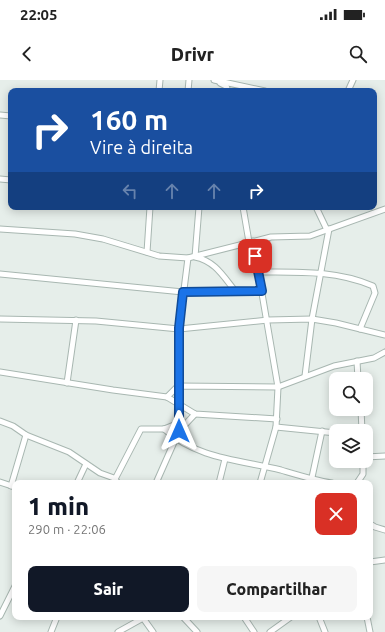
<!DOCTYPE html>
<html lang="pt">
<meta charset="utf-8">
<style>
:root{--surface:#fff;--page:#f6f6f6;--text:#222;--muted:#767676;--accent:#111827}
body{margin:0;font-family:Ubuntu,sans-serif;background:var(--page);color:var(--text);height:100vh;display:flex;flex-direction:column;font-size:15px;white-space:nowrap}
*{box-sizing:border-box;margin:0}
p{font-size:13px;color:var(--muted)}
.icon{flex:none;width:22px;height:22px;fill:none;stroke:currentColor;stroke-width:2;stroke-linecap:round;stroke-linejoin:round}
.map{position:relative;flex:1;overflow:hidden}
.panel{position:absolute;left:12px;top:400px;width:361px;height:140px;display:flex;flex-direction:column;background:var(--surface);border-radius:8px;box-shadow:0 2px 10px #0003}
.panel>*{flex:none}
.banner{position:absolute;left:8px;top:8px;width:369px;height:122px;border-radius:8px;box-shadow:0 2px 10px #0003;background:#1a4fa0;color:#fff;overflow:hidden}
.buttons{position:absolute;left:329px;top:292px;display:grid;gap:8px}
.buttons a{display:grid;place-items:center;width:44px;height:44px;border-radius:8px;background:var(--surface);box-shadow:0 2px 10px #0003;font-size:20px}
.pin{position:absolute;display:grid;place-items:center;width:34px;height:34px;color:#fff;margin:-17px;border-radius:8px;box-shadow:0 2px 6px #0006}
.me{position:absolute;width:44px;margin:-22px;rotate:0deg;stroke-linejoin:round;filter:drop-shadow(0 0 3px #0008)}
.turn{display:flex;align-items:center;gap:14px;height:84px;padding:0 16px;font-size:18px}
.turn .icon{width:52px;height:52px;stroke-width:2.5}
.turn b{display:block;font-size:28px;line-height:34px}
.lanes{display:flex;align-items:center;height:38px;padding:0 16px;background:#0003;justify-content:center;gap:20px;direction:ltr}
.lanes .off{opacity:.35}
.round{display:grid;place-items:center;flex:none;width:42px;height:42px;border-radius:8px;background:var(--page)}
.head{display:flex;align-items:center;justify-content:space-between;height:68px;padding:0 16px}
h1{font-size:24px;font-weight:800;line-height:30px;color:var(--accent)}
.primary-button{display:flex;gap:8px;margin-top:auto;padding:8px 16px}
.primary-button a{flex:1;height:46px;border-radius:8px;background:var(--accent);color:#fff;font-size:16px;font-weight:800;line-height:46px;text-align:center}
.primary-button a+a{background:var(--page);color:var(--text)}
.status{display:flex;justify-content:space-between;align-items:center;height:28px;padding:0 20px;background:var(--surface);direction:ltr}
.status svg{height:11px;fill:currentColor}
header{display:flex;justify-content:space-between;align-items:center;height:52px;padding:0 16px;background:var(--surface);font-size:18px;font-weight:800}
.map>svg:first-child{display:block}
</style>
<div class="status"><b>22:05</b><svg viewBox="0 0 49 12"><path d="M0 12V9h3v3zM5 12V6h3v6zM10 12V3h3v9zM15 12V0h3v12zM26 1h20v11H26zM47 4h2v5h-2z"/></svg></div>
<header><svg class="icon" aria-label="back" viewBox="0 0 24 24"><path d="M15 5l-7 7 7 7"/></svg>Drivr<svg class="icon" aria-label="search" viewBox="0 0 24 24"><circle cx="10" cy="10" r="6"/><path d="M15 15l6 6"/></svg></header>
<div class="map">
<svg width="385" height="552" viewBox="0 0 385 552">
<rect width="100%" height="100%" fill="#e6eeea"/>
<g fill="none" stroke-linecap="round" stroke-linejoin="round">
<g stroke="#a8b7b1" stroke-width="7">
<g id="minor">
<polyline points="214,0 265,11"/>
<polyline points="220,3 226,6 228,11"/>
<polyline points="159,11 160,0"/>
<polyline points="188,11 189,0"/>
<polyline points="348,11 353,0"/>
<polyline points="0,35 11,36"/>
<polyline points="0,99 11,100"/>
<path d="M199,127L195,177C215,181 223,196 236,212"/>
<polyline points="243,127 249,162"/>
<polyline points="316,127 327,150"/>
<polyline points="0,149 75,154 103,159 159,176 188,178 271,157 310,156 385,129"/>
<polyline points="253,161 278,307 276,347 260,403"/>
<polyline points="147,172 150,127"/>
<path d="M257,192C297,192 336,190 373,206L375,213L360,249"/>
<polyline points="0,194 183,212 262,211"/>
<polyline points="0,239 96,241 179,249 268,240 312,239 336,243 385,255"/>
<polyline points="357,281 358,299"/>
<polyline points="0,292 113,310 167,317 195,334 277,339"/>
<polyline points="305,296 312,239 329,149"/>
<polyline points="67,303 76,240"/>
<polyline points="167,317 178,306 278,307 334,286 374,278 385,272"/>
<polyline points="361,329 362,351"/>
<polyline points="0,341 13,346 26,355 69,372 100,393 114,398 118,403"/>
<polyline points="276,347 336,353"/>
<path d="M164,349C197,379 240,380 281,390C298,395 314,400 332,403"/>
<polyline points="179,351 195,334"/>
<polyline points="366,377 385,376"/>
<polyline points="0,402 15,407"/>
<polyline points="311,402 322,351"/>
<polyline points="77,403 86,384"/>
<polyline points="113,403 141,349 164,349 179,343"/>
<polyline points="156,403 179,351 179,249 188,178"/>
<polyline points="219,403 225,379"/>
<polyline points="357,403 363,394 363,381"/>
<polyline points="11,406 26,355"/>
<polyline points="370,444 375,447 385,450"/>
<polyline points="370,482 385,480"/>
<polyline points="0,536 15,506"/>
<polyline points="183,537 197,552"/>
<polyline points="244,537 254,552"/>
<polyline points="319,537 325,552"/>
<polyline points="367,537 370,552"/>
<polyline points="143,538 153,552"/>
<polyline points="51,552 57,537"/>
<polyline points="118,552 145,537"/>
<polyline points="270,552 291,537"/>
</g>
</g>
<use href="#minor" stroke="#fff" stroke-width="5"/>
</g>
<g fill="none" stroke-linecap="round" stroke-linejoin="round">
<g stroke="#114b97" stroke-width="10">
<polyline id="route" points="179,351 179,248 183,212 262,211 255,176"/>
</g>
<use href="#route" stroke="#1a73e8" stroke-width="7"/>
</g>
</svg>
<div class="buttons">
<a><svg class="icon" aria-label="search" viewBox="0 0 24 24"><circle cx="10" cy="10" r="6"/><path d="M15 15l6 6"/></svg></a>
<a><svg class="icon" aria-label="layers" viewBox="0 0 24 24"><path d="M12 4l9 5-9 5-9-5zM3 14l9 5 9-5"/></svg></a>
</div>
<div class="pin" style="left:255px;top:176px;background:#d93025"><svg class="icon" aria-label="arrive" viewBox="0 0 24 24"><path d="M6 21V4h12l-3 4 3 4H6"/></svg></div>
<svg class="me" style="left:179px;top:351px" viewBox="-20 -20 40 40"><path d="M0-17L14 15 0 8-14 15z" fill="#1a73e8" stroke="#fff" stroke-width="4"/></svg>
<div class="banner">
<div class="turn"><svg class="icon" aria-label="right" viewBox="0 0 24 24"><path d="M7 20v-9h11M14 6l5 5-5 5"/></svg><div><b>160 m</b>Vire à direita</div></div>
<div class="lanes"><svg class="icon off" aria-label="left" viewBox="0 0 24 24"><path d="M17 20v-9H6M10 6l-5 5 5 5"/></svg><svg class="icon off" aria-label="ahead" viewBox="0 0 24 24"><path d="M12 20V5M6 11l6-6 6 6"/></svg><svg class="icon off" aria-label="ahead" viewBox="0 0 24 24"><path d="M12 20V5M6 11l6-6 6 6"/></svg><svg class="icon" aria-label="right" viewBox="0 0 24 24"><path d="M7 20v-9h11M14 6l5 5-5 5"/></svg></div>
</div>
<section class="panel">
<div class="head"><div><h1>1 min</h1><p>290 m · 22:06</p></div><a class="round" style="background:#d93025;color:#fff"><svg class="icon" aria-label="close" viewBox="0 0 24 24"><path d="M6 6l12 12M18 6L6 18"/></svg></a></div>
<div class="primary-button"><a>Sair</a><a>Compartilhar</a></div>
</section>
</div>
